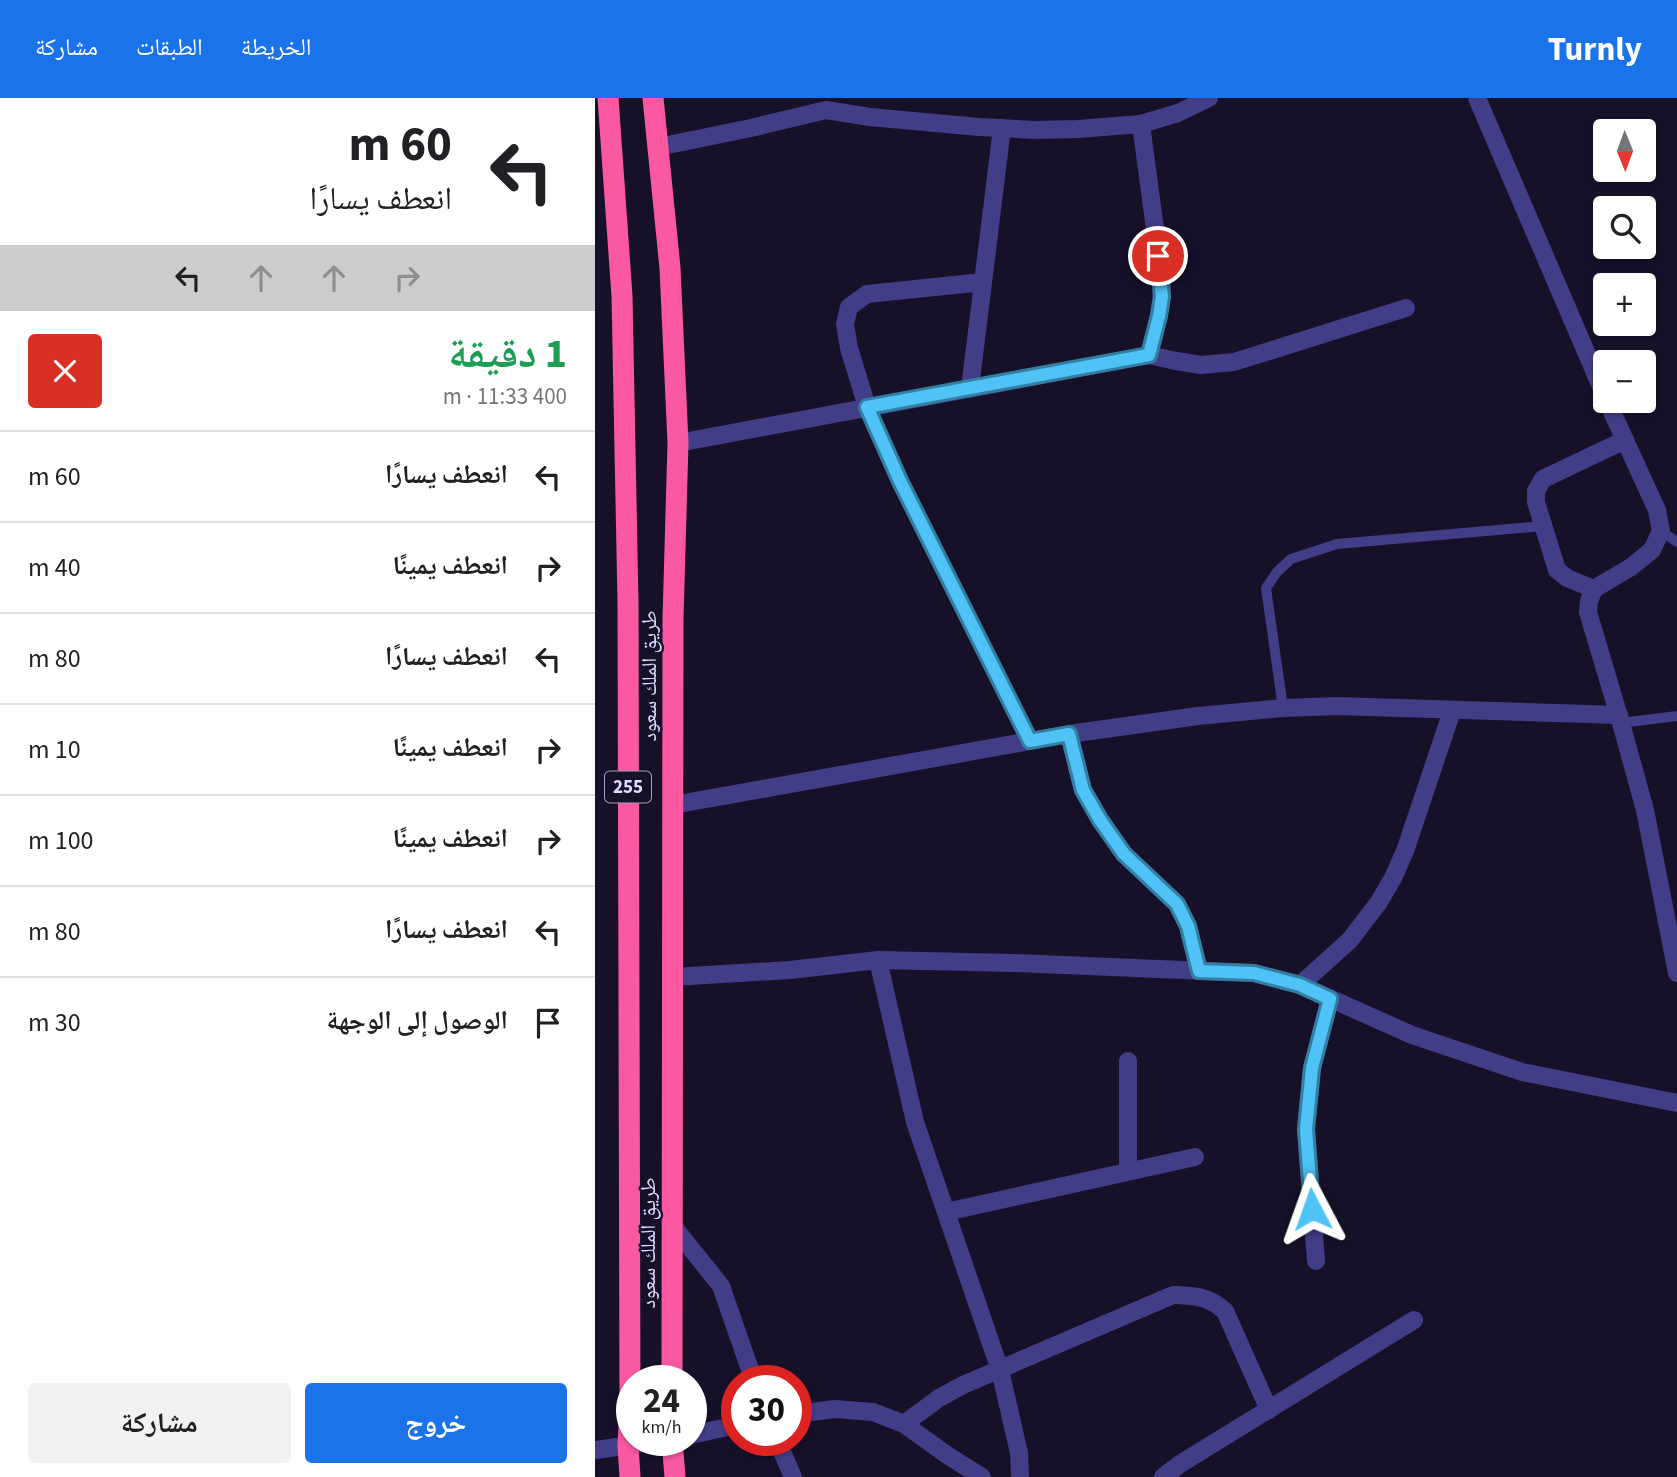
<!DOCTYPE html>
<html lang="ar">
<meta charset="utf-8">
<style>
:root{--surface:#fff;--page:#f2f2f2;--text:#202124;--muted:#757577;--line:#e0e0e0;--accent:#1a73e8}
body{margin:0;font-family:"Source Sans 3","Noto Naskh Arabic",sans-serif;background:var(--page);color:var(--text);direction:rtl;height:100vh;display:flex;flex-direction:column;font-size:26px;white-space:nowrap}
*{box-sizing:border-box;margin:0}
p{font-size:23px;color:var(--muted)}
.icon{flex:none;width:38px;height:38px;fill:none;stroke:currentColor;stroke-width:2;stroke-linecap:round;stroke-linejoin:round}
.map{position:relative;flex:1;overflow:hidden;direction:ltr}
.sheet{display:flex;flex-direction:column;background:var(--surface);width:595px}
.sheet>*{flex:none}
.hud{background:#fff;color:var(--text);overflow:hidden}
.needle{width:46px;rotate:179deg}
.controls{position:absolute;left:998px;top:21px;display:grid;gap:14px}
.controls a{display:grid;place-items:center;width:63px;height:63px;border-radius:7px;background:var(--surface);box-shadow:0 2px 5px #0004;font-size:35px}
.speed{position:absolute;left:21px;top:1267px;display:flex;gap:14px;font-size:35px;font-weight:700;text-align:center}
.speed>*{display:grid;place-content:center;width:91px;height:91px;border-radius:50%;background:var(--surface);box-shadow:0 2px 5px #0004;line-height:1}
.speed small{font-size:18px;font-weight:400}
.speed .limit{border:10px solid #d22;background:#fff;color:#111}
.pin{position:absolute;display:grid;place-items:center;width:60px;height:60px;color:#fff;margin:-30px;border:4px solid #fff;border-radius:50%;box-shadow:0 2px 7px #0007}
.me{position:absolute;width:77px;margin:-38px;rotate:356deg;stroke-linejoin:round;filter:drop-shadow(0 0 5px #0008)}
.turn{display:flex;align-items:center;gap:24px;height:147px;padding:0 28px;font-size:32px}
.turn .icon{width:91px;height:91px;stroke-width:2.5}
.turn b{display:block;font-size:49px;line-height:60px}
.lanes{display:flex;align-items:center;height:66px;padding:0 28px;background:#0003;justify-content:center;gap:35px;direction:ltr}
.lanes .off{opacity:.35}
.round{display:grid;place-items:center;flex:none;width:74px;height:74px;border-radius:7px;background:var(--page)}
.summary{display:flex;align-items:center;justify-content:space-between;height:119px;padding:0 28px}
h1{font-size:42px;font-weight:700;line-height:52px;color:#1e9e55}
.cta{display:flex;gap:14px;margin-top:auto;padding:14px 28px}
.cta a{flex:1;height:80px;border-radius:7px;background:var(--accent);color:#fff;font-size:28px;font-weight:700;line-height:80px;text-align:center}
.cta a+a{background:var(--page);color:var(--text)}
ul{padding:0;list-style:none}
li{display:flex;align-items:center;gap:21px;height:91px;padding:0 28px;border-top:2px solid var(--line)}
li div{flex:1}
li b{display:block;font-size:26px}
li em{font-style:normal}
header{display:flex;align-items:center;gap:42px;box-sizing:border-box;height:98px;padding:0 35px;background:var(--accent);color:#fff}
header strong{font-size:33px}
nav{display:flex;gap:38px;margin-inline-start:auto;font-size:24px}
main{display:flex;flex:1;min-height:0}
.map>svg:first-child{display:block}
</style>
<header>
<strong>Turnly</strong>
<nav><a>الخريطة</a><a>الطبقات</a><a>مشاركة</a></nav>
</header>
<main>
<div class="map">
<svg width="1082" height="1379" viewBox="0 0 1082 1379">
<rect width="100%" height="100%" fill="#161129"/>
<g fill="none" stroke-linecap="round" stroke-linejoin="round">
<g stroke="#423d87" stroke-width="10">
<polyline points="1066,433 1082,444"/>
<polyline points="688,610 671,490 682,474 696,461 742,446 949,428"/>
<polyline points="1026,625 1082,618"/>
</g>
<g stroke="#423d87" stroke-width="18">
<polyline points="882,0 1010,298"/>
<path d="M546,26L567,184C568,209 560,232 554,257"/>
<polyline points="63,49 156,30 231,12 275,19 384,29 440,32 483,31 546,26 583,15 614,0"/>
<polyline points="388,184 272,196 254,209 250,226 254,250 272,309 305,383 435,643"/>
<polyline points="375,290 407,30"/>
<polyline points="1012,303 1062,412 1066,433 1057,452 1036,469 999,491 994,503 993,514 1026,625 1050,712 1082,875"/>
<polyline points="83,345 554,257 581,263 606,267 639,264 811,210"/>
<polyline points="999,491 972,480 962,472 941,404 941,393 948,381 1030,342"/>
<polyline points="474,636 488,692 505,721 529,756 582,806 593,828 604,873"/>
<polyline points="78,707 474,636 603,618 688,610 742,608 1024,617"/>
<polyline points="283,862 320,1024 405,1272 424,1355 425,1379"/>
<polyline points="78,879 195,872 283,862 419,865 659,875 705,887 817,937 927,974 1082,1005"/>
<polyline points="705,887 755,842 784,804 798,780 810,753 857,613"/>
<polyline points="533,963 533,1073"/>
<polyline points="351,1114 600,1059"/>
<polyline points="78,1128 126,1188 159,1283"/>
<polyline points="721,1163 711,1031 717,970 735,901"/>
<polyline points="201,1316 240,1311 278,1314 309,1326 352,1357 387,1379"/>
<path d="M309,1326L344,1300L368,1287L578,1197C601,1198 613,1198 630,1213L674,1312"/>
<polyline points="96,1337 142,1327"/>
<polyline points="182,1342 198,1379"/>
<polyline points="0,1352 70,1342"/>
<polyline points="568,1379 585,1366 819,1222"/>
</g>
<g stroke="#fb58a2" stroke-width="21">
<polyline points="13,0 27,198 33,505 35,1307 33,1348 35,1379"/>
<polyline points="58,0 75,170 83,345 78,521 77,1283"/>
<polyline points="77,1342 80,1379"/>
</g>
</g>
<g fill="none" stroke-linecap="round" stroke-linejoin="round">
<g stroke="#337fa1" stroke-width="18">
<polyline id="route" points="563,158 567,199 564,218 554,257 272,309 305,383 435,643 474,636 488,692 505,722 529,756 582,806 593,828 604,873 659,875 705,887 735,901 717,970 711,1031 717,1111"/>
</g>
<use href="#route" stroke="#4fc3f7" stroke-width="12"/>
</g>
<g text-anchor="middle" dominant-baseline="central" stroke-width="5" stroke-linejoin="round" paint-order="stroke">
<rect fill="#161129" stroke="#a39ebe" stroke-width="2" x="10" y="673.5" width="46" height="31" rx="5"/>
<g font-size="19" font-weight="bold" fill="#dfdafe">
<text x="33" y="689">255</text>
</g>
<g font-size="21" fill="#dfdafe" stroke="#161129">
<text transform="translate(54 578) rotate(-90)">طريق الملك سعود</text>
<text transform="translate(53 1145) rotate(-90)">طريق الملك سعود</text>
</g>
</g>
</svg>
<div class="controls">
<a><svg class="needle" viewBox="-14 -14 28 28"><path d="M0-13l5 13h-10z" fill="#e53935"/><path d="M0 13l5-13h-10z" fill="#757577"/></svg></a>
<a><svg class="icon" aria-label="search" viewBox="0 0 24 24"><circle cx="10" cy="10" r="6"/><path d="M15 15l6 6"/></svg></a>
<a>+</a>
<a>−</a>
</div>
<div class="speed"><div>24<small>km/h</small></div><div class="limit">30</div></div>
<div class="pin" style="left:563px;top:158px;background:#d93025"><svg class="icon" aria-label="arrive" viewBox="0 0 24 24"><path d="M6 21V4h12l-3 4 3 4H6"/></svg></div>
<svg class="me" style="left:717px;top:1111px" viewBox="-20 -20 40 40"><path d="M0-17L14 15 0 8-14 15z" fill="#4fc3f7" stroke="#fff" stroke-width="4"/></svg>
</div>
<section class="sheet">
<div class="hud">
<div class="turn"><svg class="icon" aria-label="left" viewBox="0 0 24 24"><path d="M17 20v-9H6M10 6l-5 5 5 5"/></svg><div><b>60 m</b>انعطف يسارًا</div></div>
<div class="lanes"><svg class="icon" aria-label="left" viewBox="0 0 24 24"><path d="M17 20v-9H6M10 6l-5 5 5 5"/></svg><svg class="icon off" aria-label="ahead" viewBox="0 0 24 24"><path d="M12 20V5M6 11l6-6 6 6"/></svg><svg class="icon off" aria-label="ahead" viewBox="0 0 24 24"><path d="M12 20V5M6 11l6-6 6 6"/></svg><svg class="icon off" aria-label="right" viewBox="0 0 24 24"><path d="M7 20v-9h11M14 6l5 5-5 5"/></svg></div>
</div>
<div class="summary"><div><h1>1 دقيقة</h1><p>400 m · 11:33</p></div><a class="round" style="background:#d93025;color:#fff"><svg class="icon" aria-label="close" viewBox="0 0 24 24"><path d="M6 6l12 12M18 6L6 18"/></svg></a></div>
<ul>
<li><svg class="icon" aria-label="left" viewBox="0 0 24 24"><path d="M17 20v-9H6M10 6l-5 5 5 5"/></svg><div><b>انعطف يسارًا</b></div><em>60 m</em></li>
<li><svg class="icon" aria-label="right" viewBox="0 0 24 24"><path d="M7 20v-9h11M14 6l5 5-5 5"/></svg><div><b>انعطف يمينًا</b></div><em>40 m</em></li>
<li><svg class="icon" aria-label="left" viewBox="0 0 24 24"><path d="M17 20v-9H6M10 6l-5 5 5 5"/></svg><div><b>انعطف يسارًا</b></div><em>80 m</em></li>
<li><svg class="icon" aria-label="right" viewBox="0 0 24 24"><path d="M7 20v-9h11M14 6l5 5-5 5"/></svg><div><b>انعطف يمينًا</b></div><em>10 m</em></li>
<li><svg class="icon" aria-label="right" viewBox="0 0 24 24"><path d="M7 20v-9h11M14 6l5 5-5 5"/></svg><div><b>انعطف يمينًا</b></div><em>100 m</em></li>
<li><svg class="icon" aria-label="left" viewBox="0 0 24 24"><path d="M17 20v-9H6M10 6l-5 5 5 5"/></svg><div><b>انعطف يسارًا</b></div><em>80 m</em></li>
<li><svg class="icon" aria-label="arrive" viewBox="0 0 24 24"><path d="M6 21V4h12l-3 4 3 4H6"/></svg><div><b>الوصول إلى الوجهة</b></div><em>30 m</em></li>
</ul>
<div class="cta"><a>خروج</a><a>مشاركة</a></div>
</section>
</main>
